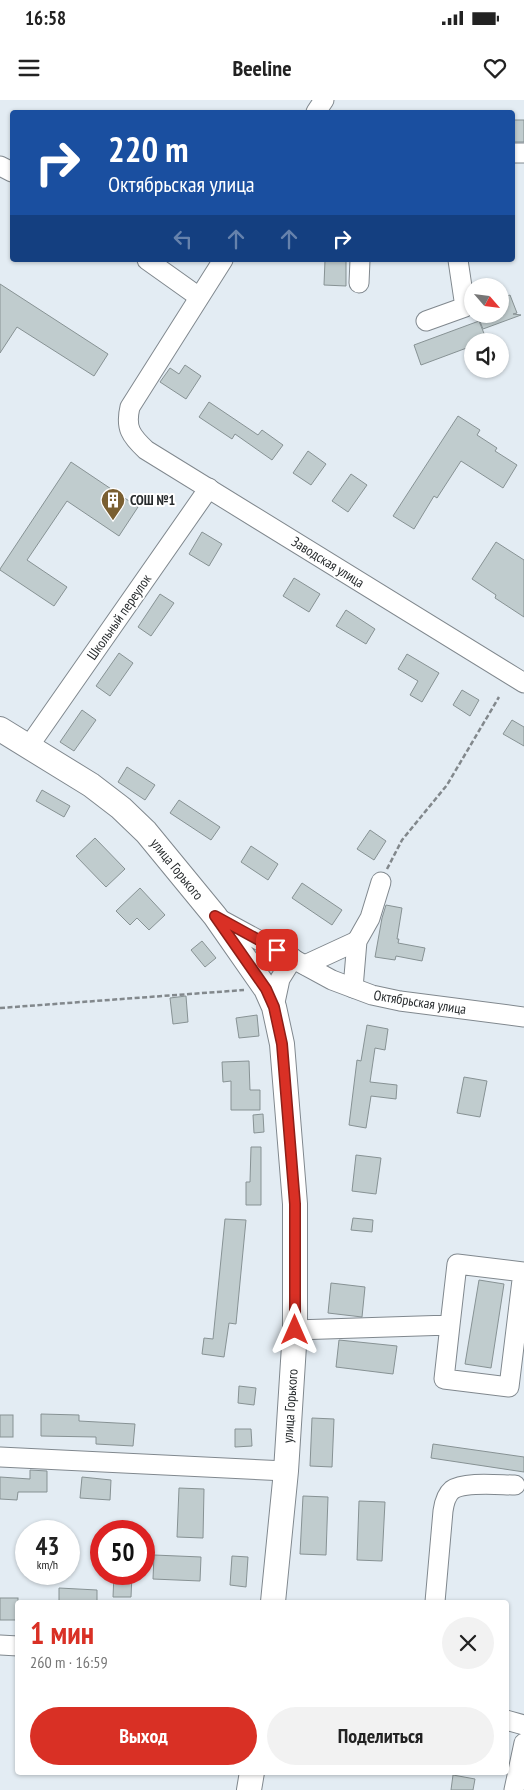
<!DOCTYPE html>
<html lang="ru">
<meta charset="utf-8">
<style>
:root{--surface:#fff;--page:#f2f2f2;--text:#222;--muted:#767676;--accent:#d93025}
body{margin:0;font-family:"PT Sans Narrow",sans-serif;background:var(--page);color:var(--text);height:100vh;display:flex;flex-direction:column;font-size:19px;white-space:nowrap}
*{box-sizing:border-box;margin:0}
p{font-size:16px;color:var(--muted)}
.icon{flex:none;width:28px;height:28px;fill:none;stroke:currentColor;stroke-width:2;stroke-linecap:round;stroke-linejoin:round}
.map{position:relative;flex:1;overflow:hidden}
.side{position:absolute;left:15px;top:1500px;width:494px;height:175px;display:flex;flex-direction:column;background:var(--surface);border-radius:5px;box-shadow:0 1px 4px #0004}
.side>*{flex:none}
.top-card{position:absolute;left:10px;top:10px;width:505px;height:152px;border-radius:5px;box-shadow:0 1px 4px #0004;background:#1a4fa0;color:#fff;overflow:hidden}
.needle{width:32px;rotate:118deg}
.fabs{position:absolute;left:464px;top:178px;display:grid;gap:10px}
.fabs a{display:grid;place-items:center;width:45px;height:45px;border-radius:50%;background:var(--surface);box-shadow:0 1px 4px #0004;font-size:25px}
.speed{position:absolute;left:15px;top:1420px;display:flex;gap:10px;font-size:25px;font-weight:700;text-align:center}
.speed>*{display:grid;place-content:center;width:65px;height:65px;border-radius:50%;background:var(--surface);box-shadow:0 1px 4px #0004;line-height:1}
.speed small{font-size:12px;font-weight:400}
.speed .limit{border:8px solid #d22;background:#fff;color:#111}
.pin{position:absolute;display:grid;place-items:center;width:42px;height:42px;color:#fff;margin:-21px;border-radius:10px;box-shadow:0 2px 8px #0006}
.me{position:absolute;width:55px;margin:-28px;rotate:0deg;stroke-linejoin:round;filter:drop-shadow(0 0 4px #0008)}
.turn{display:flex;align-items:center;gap:18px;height:105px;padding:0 15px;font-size:22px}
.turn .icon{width:65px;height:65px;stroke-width:2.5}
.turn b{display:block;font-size:35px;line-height:42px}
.lanes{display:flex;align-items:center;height:48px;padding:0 15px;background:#0003;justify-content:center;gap:25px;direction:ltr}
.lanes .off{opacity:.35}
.round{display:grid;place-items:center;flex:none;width:52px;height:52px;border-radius:26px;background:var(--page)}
.head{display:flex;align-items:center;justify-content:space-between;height:85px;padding:0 15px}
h1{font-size:30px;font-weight:700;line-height:38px;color:var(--accent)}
.cta{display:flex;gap:10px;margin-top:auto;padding:10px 15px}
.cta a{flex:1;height:58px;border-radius:30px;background:var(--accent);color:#fff;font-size:20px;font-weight:700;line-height:58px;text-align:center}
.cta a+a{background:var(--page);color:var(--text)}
.status{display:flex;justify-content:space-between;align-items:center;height:35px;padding:0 25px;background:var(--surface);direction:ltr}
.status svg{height:14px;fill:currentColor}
header{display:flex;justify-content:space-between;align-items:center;height:65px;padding:0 15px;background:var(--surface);font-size:22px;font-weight:700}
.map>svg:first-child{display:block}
</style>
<div class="status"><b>16:58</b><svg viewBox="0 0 49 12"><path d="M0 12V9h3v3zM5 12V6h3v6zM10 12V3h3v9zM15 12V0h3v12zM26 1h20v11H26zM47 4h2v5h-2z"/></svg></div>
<header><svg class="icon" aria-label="menu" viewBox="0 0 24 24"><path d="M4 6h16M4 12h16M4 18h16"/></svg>Beeline<svg class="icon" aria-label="heart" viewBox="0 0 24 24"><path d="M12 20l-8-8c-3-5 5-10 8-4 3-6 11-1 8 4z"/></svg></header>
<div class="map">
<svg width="524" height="1690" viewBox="0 0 524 1690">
<rect width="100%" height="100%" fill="#e3ecf3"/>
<g fill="#c0ccce" stroke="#879294">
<rect x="512" y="20" width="12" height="22"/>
<polygon points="325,160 346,160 346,186 324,185"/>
<polygon points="0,184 108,254 94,276 17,227 0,253"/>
<polygon points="510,195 517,213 513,214 521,215 483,229 477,214 500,214 500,199"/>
<polygon points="479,221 487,241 472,241 472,246 421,265 414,245"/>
<polygon points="185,265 201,276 186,299 160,282 170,268 179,274"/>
<polygon points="209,302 258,335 262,330 283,345 272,360 235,334 232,339 199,317"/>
<polygon points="458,316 480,330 477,335 497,348 495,351 517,365 503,388 461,361 437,398 434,396 414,429 393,416"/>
<polygon points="308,351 326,364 311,385 293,373"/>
<polygon points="71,362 138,407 119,436 67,401 27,460 67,487 54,506 0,470 0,469"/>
<polygon points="351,374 367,385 348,412 332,401"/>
<polygon points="202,432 222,444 209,466 189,454"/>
<polygon points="496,442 524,460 524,517 495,498 496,495 472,479"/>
<polygon points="294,478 320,494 309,512 283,496"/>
<polygon points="160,494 174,503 151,536 138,527"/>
<polygon points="346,510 375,529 366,544 336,526"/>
<polygon points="119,553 133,563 110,596 96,586"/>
<polygon points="407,554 439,573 422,602 410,595 418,581 398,569"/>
<polygon points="462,590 479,600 470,616 453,605"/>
<polygon points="82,610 96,620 74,651 60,642"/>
<polygon points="512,620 524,627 524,646 503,634"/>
<polygon points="127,667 155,685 145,700 118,682"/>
<polygon points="42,690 70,706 64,717 36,701"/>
<polygon points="179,700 220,727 211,740 170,713"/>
<polygon points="370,730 386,741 374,760 357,749"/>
<polygon points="95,738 125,769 106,787 76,756"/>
<polygon points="251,746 278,764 268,780 241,762"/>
<polygon points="302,783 342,810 332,825 292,798"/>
<polygon points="140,788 165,815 149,830 137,818 130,825 116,811"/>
<polygon points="386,805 402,808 397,839 399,839 398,843 425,848 422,861 396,856 395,860 375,857 382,818"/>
<polygon points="202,841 216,858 205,867 191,850"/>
<polygon points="186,896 188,922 173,924 170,898"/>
<polygon points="257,915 259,936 239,938 236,918"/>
<polygon points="367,925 388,929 385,950 375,948 370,982 397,985 396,999 371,996 366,1028 349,1025 357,960 361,961"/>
<polygon points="249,961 250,990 260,990 260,1010 231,1010 231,981 223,982 222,962"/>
<polygon points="464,977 487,981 480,1017 457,1013"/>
<polygon points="263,1014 264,1032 254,1033 253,1015"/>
<polygon points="251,1047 261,1047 261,1105 246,1105 246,1082 250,1082"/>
<polygon points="356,1055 381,1058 376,1094 352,1091"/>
<polygon points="353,1118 373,1120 372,1132 351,1130"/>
<polygon points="225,1119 246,1120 236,1224 229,1223 224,1257 202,1254 204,1238 213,1239"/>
<polygon points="479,1180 504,1184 491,1268 465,1264"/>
<polygon points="331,1183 365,1187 362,1217 328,1213"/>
<polygon points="339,1240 397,1246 393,1274 336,1267"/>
<polygon points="239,1286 256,1288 254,1305 238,1303"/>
<polygon points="41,1314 79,1315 79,1321 135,1324 133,1346 96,1344 96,1337 41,1336"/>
<rect x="0" y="1315" width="13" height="22"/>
<polygon points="312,1318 334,1319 332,1367 310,1366"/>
<polygon points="235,1329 251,1329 252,1346 235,1347"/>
<polygon points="433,1344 524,1357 524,1372 431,1358"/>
<polygon points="30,1370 47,1371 47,1392 18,1392 17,1400 0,1399 0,1377 30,1379"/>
<polygon points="82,1377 111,1380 110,1400 80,1398"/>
<polygon points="179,1388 204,1389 203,1438 177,1437"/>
<polygon points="303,1396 328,1397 326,1455 300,1454"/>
<polygon points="359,1401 385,1402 382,1461 357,1460"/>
<polygon points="154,1455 201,1457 200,1481 153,1479"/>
<polygon points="232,1456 248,1457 246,1487 230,1485"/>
<polygon points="114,1474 132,1474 131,1497 113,1497"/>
<polygon points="59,1488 97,1490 97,1502 59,1502"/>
<rect x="0" y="1498" width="18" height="22"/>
<polygon points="453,1675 475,1679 473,1690 451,1690"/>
</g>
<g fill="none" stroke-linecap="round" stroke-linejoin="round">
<g stroke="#80888e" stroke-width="21">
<g id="minor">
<polyline points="316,12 324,0"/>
<polyline points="512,53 524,53"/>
<polyline points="0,66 12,72"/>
<polyline points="147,160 199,197"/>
<path d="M223,160L130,307C125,328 131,336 146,350L524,583"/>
<polyline points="359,183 360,160"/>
<polyline points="426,221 465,207 458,160"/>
<polyline points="29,646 209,388"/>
<polyline points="216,817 332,880 372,895 400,901 524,917"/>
<polyline points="305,865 357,841"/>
<polyline points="353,888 357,841 370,818 381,782"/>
<polyline points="274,907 280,879 293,858"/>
<polyline points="295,1230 450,1225 444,1279 509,1287 523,1172 457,1164 450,1225"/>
<polyline points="0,1357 286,1371"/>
<path d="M435,1502L443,1411C444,1404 446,1395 452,1390C464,1381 500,1385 515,1385"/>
<polyline points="0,1545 18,1546"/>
<polyline points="506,1620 524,1625"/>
<polyline points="514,1690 524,1643"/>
</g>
</g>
<g stroke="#80888e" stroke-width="26">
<g id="major">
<polyline points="0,629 91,685 121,708 146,732 215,816 266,889 274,907 282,944 295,1104 295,1230 286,1371 273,1502"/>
<polyline points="249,1690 252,1672"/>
</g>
</g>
<g stroke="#82888c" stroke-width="2.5" stroke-dasharray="5 2.5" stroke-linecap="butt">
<polyline points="387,769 402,740 447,685 499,597"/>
<polyline points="0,908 244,890"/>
</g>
<use href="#minor" stroke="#fff" stroke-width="19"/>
<use href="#major" stroke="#fff" stroke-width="24"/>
</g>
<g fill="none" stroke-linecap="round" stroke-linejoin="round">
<g stroke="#8d1f18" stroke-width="12">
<polyline id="route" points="277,850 215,816 266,889 274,907 282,944 295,1104 295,1230"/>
</g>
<use href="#route" stroke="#d93025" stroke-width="9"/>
</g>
<defs>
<g id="building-pin" transform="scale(1.25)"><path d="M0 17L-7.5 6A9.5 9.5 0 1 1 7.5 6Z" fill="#7a5f31" stroke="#fff"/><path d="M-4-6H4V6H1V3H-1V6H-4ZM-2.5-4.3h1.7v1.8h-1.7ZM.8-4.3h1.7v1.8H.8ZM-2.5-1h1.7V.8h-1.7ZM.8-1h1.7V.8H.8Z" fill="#fff"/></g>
</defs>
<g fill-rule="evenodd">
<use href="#building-pin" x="113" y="400"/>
</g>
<g text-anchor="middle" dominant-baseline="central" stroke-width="4" stroke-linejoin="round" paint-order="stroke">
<g font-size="14" font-weight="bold" fill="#272b2d" stroke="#fff" text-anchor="start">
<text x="130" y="400">СОШ №1</text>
</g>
<g font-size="14" fill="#272b2d" stroke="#fff">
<text transform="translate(328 462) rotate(32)">Заводская улица</text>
<text transform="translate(119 517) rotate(-55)">Школьный переулок</text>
<text transform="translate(177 769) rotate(51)">улица Горького</text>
<text transform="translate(420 902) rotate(9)">Октябрьская улица</text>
<text transform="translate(290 1306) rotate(-86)">улица Горького</text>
</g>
</g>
</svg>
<div class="fabs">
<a><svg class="needle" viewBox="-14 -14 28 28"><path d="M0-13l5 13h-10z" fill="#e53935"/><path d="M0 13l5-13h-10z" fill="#767676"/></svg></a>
<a><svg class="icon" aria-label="sound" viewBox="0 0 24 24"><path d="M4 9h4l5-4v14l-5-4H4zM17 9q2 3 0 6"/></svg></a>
</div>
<div class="speed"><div>43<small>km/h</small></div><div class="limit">50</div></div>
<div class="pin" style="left:277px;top:850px;background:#d93025"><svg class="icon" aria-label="arrive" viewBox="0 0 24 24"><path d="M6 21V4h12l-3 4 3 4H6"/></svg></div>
<svg class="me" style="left:295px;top:1230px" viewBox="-20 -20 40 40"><path d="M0-17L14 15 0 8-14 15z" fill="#d93025" stroke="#fff" stroke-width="4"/></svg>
<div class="top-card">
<div class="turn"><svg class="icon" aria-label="right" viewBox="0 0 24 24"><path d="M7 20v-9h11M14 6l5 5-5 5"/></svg><div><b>220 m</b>Октябрьская улица</div></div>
<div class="lanes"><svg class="icon off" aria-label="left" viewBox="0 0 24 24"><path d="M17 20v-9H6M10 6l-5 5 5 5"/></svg><svg class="icon off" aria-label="ahead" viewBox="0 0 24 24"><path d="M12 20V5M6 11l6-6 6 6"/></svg><svg class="icon off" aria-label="ahead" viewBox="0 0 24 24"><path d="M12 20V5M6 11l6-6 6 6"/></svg><svg class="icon" aria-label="right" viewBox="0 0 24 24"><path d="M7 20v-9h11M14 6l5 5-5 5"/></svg></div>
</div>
<section class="side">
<div class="head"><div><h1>1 мин</h1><p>260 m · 16:59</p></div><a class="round"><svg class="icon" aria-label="close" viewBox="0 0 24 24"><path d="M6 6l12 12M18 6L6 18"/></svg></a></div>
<div class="cta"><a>Выход</a><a>Поделиться</a></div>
</section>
</div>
